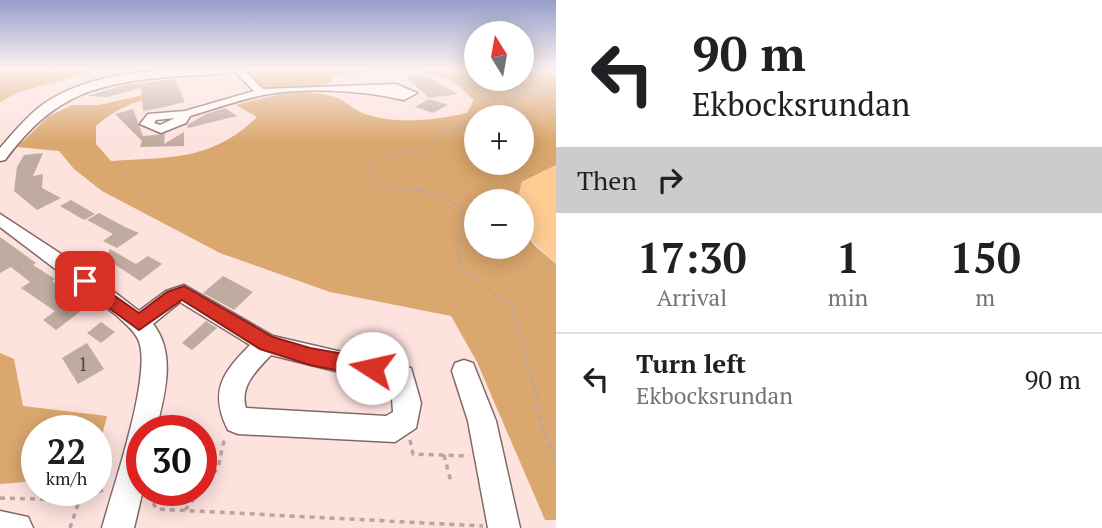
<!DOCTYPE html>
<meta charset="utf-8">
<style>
:root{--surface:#fff;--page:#f2f2f2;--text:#202124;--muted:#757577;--line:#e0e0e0}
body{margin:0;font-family:"PT Serif",serif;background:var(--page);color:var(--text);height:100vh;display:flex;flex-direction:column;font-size:26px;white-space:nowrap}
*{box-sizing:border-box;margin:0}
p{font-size:23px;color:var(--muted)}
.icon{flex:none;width:38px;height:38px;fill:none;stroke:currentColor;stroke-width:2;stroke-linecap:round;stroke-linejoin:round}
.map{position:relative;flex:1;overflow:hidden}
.panel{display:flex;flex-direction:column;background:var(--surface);width:546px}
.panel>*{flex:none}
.top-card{background:#fff;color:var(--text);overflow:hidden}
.needle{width:46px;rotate:349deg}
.tools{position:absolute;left:464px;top:21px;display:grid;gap:14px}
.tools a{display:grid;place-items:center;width:70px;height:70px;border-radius:50%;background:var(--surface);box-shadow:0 4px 18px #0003;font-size:35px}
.speed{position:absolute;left:21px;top:415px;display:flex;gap:14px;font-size:35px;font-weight:700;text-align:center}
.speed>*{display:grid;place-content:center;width:91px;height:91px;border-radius:50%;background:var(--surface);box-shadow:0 4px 18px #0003;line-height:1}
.speed small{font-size:18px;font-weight:400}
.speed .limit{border:10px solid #d22;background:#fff;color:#111}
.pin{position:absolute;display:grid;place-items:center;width:60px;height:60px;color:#fff;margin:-30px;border-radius:14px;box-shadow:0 4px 10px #0006}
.me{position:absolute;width:77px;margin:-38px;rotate:280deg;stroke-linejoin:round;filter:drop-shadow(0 0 5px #0008)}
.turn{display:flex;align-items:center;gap:24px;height:147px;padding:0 21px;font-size:32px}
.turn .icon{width:91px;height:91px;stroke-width:2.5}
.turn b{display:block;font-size:49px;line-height:60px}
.then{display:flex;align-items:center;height:66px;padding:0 21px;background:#0003;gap:14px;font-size:26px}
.eta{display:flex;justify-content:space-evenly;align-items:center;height:119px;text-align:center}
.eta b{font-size:42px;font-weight:700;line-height:49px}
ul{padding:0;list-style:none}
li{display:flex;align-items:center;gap:21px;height:91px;padding:0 21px;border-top:2px solid var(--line)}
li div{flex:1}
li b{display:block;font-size:26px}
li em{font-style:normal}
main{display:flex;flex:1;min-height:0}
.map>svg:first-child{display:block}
</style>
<main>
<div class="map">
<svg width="556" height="528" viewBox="0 0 556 528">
<rect width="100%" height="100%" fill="#fde2de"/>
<polygon fill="#ffcc94" points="556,165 556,264 524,233 522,201 517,201 522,183"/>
<g fill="#daa76e" fill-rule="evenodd">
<polygon points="0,69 104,69 19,92 0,102"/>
<path d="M456,69L469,75L476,74V79H522V69H556V165L522,182L517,201H476V247H522V229L535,246L556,264V520H545L477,362L451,316L330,292L220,253L102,191L74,169L59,151L17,147L49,116L72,105H99L169,89L167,94C138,100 118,107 96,126V144L111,161C170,157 212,161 257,117L236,105C267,97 300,87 332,96C344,99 353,110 365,114C397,125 435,120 467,113L474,100C466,93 458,83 448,79C413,65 369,72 332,76V81L325,85L269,89L260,87L243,70ZM476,117H522V163H476Z"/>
<polygon points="0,353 14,359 23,406 107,416 96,459 96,430 37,430 37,481 0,484"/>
</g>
<g fill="#c0aba0">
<polygon points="417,74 430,78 458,94 429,98 407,78"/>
<polygon points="175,79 185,102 160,108 143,111 141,88 108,97 87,96 125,85"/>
<polygon points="429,99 448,105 433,113 415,107"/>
<polygon points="225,108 237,116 188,128 187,125 206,114"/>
<polygon points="133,109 143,136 165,134 164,144 184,132 184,146 140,147 142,141 115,114"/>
<polygon points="43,153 33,176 43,174 42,188 61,198 37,210 14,191 17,167 24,155"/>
<polygon points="71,200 95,214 84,220 60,206"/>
<polygon points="99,213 125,227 139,233 117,248 103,241 113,234 87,220"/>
<polygon points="0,237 36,263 33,265 55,279 52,281 89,305 56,330 43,320 55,311 21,288 30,282 11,267 0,273"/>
<polygon points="110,249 136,264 148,256 162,264 140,281 105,258"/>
<polygon points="223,276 253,292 234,310 203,293"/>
<polygon points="206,321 217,328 192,350 182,343"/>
<polygon points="101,322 115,332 101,343 87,333"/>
<polygon points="87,343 104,369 78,384 62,358"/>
</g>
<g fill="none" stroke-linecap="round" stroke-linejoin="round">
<g stroke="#816a67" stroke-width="3">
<g id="minor">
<path d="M232,69C219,77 195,75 179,76C97,83 56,92 5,160L0,161V148C13,133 26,117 42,105C97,66 179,69 243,69L263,89L396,84L417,93L404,100C361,90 307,87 263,95C239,100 214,109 190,116L186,123L161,133L140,124L148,114L185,111L254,91ZM175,118L160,125L154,123L156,120Z"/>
<path d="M0,214L87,271L139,311L166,291L184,285L273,336L411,368L421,403L416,428L395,442L238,434L228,430C209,392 222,373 250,345L180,302L153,324C177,354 164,397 156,430H142L143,490L134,528H102C112,490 154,371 138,339C133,329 123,322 116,315L0,227ZM271,355L391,385L393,412L386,416L246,408C239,386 257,370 271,355Z"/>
<polygon points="464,360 473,363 496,421 520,528 488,528 468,421 452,371 455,363"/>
<polygon points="0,511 28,517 33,528 0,528"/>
</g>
</g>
<g stroke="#bba5a2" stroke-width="2" stroke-dasharray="2 2" stroke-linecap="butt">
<polyline points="444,69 461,79 524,93"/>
<polyline points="0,76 54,69"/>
<polyline points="487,117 518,96 556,89"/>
<path d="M421,190L380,185L370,180L373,162C392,150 414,154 434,145L436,135L476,123"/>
</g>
<polyline stroke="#bba5a2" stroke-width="2.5" stroke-dasharray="3.5 3.5" stroke-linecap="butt" points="407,189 426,191 459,206 464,218 458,238 460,266 512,307 534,387"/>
<g stroke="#bba5a2" stroke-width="3.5" stroke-dasharray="5 5" stroke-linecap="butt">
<polyline points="534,386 541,424 556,463"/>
<polyline points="410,440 413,454 469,456"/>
<polyline points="444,455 451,482"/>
<polyline points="201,489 218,468 225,436"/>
<polyline points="147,495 157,509 483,526"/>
<polyline points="0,498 79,500 107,488"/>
<polyline points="185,510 201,490"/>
<polyline points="70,528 79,501"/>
</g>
<use href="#minor" fill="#fff" fill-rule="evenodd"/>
</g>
<linearGradient id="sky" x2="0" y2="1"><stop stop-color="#979dcb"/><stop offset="0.48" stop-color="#fef2f0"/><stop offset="1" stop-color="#fef2f0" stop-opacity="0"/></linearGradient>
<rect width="556" height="143" fill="url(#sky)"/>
<polygon fill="#d93025" stroke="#8d1f18" stroke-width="2" points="85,275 139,313 167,292 184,286 273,337 310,348 372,359 379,362 382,368 379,374 372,377 310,365 260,349 182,300 139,330 79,286 76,281"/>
<g text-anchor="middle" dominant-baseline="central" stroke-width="5" stroke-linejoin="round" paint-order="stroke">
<g font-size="19" fill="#504441">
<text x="83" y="363">1</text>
</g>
</g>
</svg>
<div class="tools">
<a><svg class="needle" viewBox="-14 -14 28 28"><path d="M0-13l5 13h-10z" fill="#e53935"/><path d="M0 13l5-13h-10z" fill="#757577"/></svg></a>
<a>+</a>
<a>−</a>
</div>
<div class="speed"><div>22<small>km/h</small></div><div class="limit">30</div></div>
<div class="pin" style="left:85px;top:281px;background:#d93025"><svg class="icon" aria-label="arrive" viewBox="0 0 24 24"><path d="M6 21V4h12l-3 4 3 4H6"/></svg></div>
<svg class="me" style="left:372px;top:368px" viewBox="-20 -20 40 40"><circle r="19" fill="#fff"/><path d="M0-13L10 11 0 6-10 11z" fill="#d93025"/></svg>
</div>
<section class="panel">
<div class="top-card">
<div class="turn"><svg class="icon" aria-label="left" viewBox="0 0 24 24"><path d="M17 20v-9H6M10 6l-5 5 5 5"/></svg><div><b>90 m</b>Ekbocksrundan</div></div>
<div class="then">Then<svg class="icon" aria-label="right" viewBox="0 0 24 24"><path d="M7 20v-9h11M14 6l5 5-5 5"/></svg></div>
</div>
<div class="eta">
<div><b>17:30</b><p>Arrival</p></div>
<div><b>1</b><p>min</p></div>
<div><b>150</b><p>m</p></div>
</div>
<ul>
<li><svg class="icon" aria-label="left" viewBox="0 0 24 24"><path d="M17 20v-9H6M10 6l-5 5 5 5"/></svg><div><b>Turn left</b><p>Ekbocksrundan</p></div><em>90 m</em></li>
</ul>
</section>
</main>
